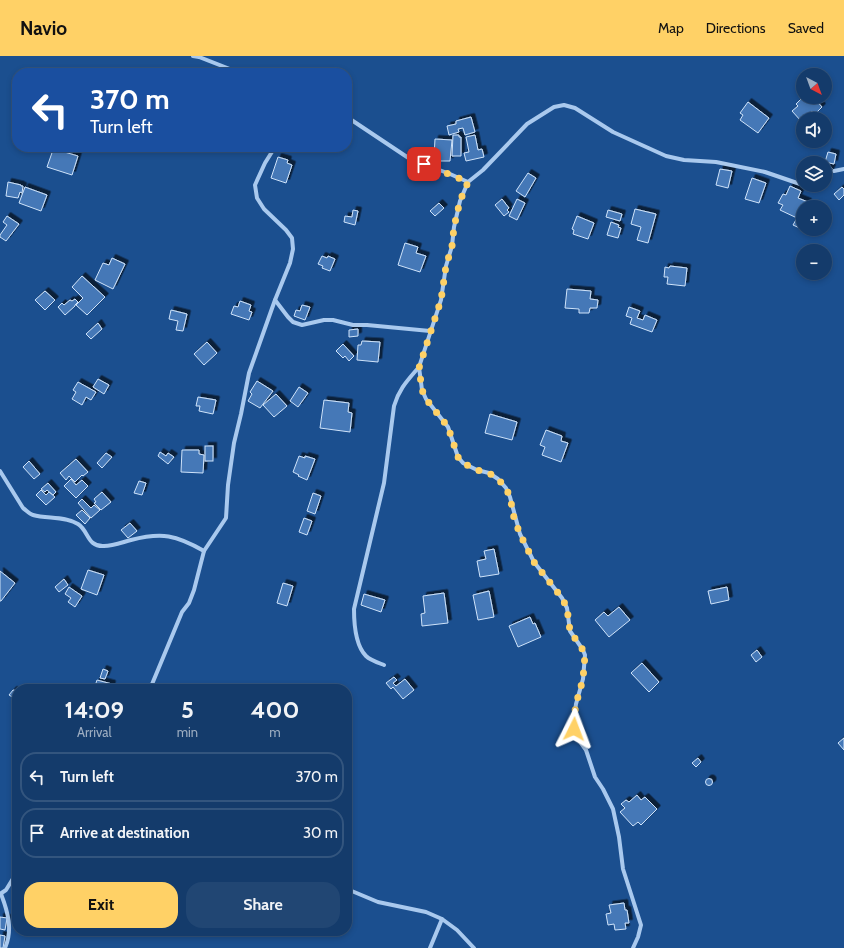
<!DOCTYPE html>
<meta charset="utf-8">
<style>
:root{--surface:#143b6b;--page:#214673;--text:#f1f3f6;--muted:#9dadc1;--line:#33557e;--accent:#ffd166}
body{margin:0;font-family:Cabin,sans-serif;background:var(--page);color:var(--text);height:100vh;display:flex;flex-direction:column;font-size:15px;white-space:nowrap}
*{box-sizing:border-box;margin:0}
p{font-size:13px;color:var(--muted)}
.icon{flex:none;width:22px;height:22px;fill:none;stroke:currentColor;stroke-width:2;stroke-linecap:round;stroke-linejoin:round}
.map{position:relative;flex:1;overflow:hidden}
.details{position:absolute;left:12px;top:628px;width:340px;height:252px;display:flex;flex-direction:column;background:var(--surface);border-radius:16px;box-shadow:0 2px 6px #0003,0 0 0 1px var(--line)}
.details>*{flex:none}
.guide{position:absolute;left:12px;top:12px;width:340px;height:84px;border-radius:16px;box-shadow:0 2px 6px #0003,0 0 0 1px var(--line);background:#1a4fa0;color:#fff;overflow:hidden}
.needle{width:26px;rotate:139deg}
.buttons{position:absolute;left:796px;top:12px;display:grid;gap:8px}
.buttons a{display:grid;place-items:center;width:36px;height:36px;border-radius:50%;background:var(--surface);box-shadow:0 2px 6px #0003,0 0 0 1px var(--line);font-size:20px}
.pin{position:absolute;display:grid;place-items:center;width:34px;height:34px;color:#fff;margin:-17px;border-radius:8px;box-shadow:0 2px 6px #0006}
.me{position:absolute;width:44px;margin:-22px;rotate:3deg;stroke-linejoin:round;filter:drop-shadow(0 0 3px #0008)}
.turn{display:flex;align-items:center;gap:14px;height:84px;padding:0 12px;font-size:18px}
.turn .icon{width:52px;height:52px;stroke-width:2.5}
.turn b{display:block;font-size:28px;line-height:34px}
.eta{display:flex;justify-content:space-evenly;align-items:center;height:68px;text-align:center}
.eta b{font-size:24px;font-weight:800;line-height:28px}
.cta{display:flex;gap:8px;margin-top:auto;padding:8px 12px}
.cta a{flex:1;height:46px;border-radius:16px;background:var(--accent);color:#111;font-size:16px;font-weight:800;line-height:46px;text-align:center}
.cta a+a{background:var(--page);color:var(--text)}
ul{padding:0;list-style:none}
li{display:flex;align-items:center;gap:12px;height:50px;margin:0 8px 6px;padding:0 4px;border:2px solid var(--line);border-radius:16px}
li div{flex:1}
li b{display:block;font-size:15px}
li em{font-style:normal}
header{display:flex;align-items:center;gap:24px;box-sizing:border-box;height:56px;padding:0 20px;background:var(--accent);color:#111}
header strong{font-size:19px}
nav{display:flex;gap:22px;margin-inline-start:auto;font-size:14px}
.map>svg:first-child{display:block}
</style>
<header>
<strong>Navio</strong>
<nav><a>Map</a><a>Directions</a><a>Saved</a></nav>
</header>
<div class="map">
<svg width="844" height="892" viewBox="0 0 844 892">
<defs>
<filter id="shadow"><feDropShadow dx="3.5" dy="-3.5" stdDeviation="0" flood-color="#0009"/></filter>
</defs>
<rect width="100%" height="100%" fill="#1b4f8f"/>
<g fill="#4478b7" stroke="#cfe3fa" filter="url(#shadow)">
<polygon points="803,41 813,41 822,51 815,58 812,55 801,65 792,55 798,50 796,48"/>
<polygon points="748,46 769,62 758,77 740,64 743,59 740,57"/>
<polygon points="471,61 475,76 465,79 463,72 458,73 459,76 449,79 447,70 456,68 456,65"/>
<polygon points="453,79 459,79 459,81 461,81 461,100 452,100"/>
<polygon points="475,79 478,94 482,93 484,101 466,105 464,97 469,96 466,81"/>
<polygon points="435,83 452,84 450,105 439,105 439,100 434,100"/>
<polygon points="54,91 77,91 75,96 62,92 61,95 78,100 72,119 47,111"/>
<polygon points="828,96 836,98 834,108 825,106"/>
<polygon points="278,101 288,104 287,107 292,109 286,127 271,122"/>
<polygon points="825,109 832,112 827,123 825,122"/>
<polygon points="720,113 732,115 728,132 716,129"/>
<polygon points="528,117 536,122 525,141 516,135"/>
<polygon points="752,122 766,127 759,147 745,143"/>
<polygon points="8,126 21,129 21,130 23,130 22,137 20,136 18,142 6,140"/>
<polygon points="790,130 801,135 798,142 808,146 806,151 803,151 803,173 818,173 815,179 793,169 797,162 780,154 783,149 778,147 783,138 786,139"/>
<polygon points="25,131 47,139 41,155 19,147"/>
<polygon points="842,131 844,133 844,139 839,144 834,138"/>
<polygon points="502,143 509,152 507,154 509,156 504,160 495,149"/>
<polygon points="517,143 525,147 517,164 509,160"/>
<polygon points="439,147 444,152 435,160 430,155"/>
<polygon points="635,153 656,158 648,187 637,184 641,171 631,168"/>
<polygon points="353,154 358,155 355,169 344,166 345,160 352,161"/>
<polygon points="608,154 622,158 620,165 606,161"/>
<polygon points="7,160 19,168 6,185 0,181 0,179 7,169 3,166"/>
<polygon points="577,160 594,167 588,183 573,178 574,174 572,173"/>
<polygon points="611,166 619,169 618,171 621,172 618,182 607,179"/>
<polygon points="405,187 418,191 416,197 426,200 420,216 398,209"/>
<polygon points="322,200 327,202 328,200 335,203 330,215 322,212 323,210 318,208"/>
<polygon points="112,202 125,208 113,233 95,224 103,207 109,209"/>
<polygon points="670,210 687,212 685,230 667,228 668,221 664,221 665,211 669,212"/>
<polygon points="82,220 105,241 87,259 76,249 83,242 72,231"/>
<polygon points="567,233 591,235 590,243 598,244 597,252 590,252 589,257 579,257 579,253 565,252"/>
<polygon points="45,235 55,244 45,254 35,244"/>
<polygon points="75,243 78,246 75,249 75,250 65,259 58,251 62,247 64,249 70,244 72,245"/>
<polygon points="240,245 251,249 249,255 252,256 249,264 231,258 234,250 238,251"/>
<polygon points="302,249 310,251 305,264 294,260 296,254 300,255"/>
<polygon points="629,251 640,255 637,262 643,264 645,259 657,264 652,276 630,268 632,262 626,260"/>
<polygon points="171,254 187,258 183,275 176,274 178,265 169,263"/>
<polygon points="98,267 102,273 91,283 86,278"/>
<polygon points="358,273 358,280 349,281 349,274"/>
<polygon points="362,285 380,286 378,306 357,304 358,289 361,289"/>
<polygon points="207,286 217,297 204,309 194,298"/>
<polygon points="343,288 354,300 349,305 345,300 343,302 336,295"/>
<polygon points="98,323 109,329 104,338 93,331"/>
<polygon points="257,325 273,335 260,352 248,345 252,338 250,336"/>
<polygon points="78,326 96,336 91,344 86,341 82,349 72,343 76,336 73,334"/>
<polygon points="299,331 308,337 298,351 290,345"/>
<polygon points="276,338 287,350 274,361 263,349"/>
<polygon points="198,341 216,344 213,358 199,355 200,350 196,350"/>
<polygon points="324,344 349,347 348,356 352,357 350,376 320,372"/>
<polygon points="490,358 517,366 512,384 485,377"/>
<polygon points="546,374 562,380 561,385 568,387 561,406 542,399 545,391 540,389"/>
<rect x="205" y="390" width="8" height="15"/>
<polygon points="182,394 199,394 199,398 204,399 203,417 181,416"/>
<polygon points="160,396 166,400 168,397 174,401 168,408 158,400"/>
<polygon points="106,397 112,401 102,412 97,407"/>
<polygon points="299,400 305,402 305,400 315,403 307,424 298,420 299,419 293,416"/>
<polygon points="76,403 88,416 83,420 82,419 75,426 69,420 66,424 60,417"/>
<polygon points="29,405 40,418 34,423 23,411"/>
<polygon points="71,423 76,429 82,424 88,430 76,442 64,430"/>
<polygon points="139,425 146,427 142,439 134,437"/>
<polygon points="48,427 56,436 53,439 47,434 45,436 41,433"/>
<polygon points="41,434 46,439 49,436 55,441 46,449 36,439"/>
<polygon points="102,436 111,446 101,454 94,447 96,446 94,443"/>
<polygon points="313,437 321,440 315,458 307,455"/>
<polygon points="82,443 91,452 94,449 100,454 91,462 78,447"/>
<polygon points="82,454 90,462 85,468 76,459"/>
<polygon points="304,462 312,465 307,479 299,476"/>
<polygon points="130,467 137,475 128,482 121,474"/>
<polygon points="494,493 499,518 480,521 477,505 486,503 484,495"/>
<polygon points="88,514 104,519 97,539 81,533"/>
<polygon points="0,515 15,527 1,545 0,545"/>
<polygon points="64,523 68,529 59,536 55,531"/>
<polygon points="283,527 293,530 287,550 277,547"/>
<polygon points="69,531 82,540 75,551 68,546 71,542 65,538"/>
<polygon points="727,531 729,544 711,548 708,535"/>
<polygon points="489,535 494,561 478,564 473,539"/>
<polygon points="444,537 448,567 422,570 421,558 425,557 423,540"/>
<polygon points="364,538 385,544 381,556 361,549"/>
<polygon points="619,551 630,564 609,581 595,564 604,556 608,560"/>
<polygon points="530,561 533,568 535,567 541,581 518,591 509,570"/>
<polygon points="757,594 762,601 756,606 751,599"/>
<polygon points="642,607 659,626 649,636 631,617"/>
<polygon points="103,613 108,615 105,623 100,622"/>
<polygon points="394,621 397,624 393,627 396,630 405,623 414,634 403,643 393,631 391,633 386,627"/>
<polygon points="97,624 112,628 111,633 94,633"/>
<polygon points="13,634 17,635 17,644 9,639"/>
<polygon points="844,682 844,694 838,687"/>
<polygon points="698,702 701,706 696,711 692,707"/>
<circle cx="709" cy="726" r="3.5"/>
<polygon points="637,739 641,744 645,741 657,753 641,769 638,766 633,770 620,756 625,752 621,748 626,744 629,746"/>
<polygon points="624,847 625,854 627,854 629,867 625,867 626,873 615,874 614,868 608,869 606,858 611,857 609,849"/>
<polygon points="0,861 7,862 5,874 0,873"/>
<polygon points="0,879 5,880 3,892 0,892"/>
</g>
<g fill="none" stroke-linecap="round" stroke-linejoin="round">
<g stroke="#a9c9ee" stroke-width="4">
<polyline points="193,0 199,1 240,17"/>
<polyline points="347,61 410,103 450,118 468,126"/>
<polyline points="834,115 844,113"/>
<polyline points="275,244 288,261 293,266 302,269 324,264 333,264 353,269 367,269 430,275"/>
<path d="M0,415L23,452C26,454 29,458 33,459C47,463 65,460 78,468C89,475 87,491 104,490C113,490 123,486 131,484C162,476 176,479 204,495"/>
<path d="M384,609C379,607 370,604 366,600C355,589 354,568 354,553L384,427L394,350C399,333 407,325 419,311"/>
<polyline points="150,633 182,556 189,547 194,534 204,495 226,462 228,429 234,387 241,358 249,317 275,244 290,207 293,193 292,182 286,174 264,153 257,142 255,129 265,107 275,91"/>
<polyline points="347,833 378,846 426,856 442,863 457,874 474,892"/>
<polyline points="0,838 6,834 17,816"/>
<path d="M1,838C8,856 13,874 5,892"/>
<polyline points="430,892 442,863"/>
<polyline points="633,892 638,881 641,869 623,813 619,781 613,753 603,733 595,721 586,694 578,683 574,673 574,663 576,648 583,623 585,599 583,594 570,575 567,552 562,542 534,506 520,478 510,441 506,432 498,423 489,417 477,414 463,407 458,401 448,371 426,343 422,334 419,311 441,244 446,210 452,190 454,171 460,145 468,126 483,114 527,68 554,51 564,49 575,52 613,76 666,100 684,104 716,106 765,116 803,129"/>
</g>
</g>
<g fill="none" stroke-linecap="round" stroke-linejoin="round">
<polyline stroke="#ffd166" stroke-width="7" stroke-dasharray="0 12.6" points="424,108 468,126 460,145 454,171 452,190 446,210 441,244 419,312 422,334 426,343 448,371 458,401 463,407 477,414 489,417 498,423 506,432 510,441 514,462 520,478 534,506 562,542 567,552 570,575 583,594 585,599 583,623 576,648 574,663 574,673"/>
</g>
</svg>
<div class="buttons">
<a><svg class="needle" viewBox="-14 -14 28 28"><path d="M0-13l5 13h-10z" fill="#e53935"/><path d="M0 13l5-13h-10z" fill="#9dadc1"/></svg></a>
<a><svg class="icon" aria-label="sound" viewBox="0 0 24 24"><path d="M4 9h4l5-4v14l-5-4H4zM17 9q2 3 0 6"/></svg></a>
<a><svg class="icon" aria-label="layers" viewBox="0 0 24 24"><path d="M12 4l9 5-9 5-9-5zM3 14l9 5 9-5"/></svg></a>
<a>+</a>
<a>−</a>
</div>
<div class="pin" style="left:424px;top:108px;background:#d93025"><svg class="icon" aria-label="arrive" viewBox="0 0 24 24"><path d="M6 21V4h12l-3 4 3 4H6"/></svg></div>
<svg class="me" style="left:574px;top:673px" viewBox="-20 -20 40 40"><path d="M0-17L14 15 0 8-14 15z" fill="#ffd166" stroke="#fff" stroke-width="4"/></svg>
<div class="guide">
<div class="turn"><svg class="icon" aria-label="left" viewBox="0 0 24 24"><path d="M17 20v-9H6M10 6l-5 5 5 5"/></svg><div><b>370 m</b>Turn left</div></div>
</div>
<section class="details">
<div class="eta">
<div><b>14:09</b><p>Arrival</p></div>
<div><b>5</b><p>min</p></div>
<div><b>400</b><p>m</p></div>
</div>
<ul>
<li><svg class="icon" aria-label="left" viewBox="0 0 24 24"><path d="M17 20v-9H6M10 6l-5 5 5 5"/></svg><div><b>Turn left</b></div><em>370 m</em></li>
<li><svg class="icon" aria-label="arrive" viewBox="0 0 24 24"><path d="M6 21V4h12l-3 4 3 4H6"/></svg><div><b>Arrive at destination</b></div><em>30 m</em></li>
</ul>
<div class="cta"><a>Exit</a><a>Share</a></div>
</section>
</div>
